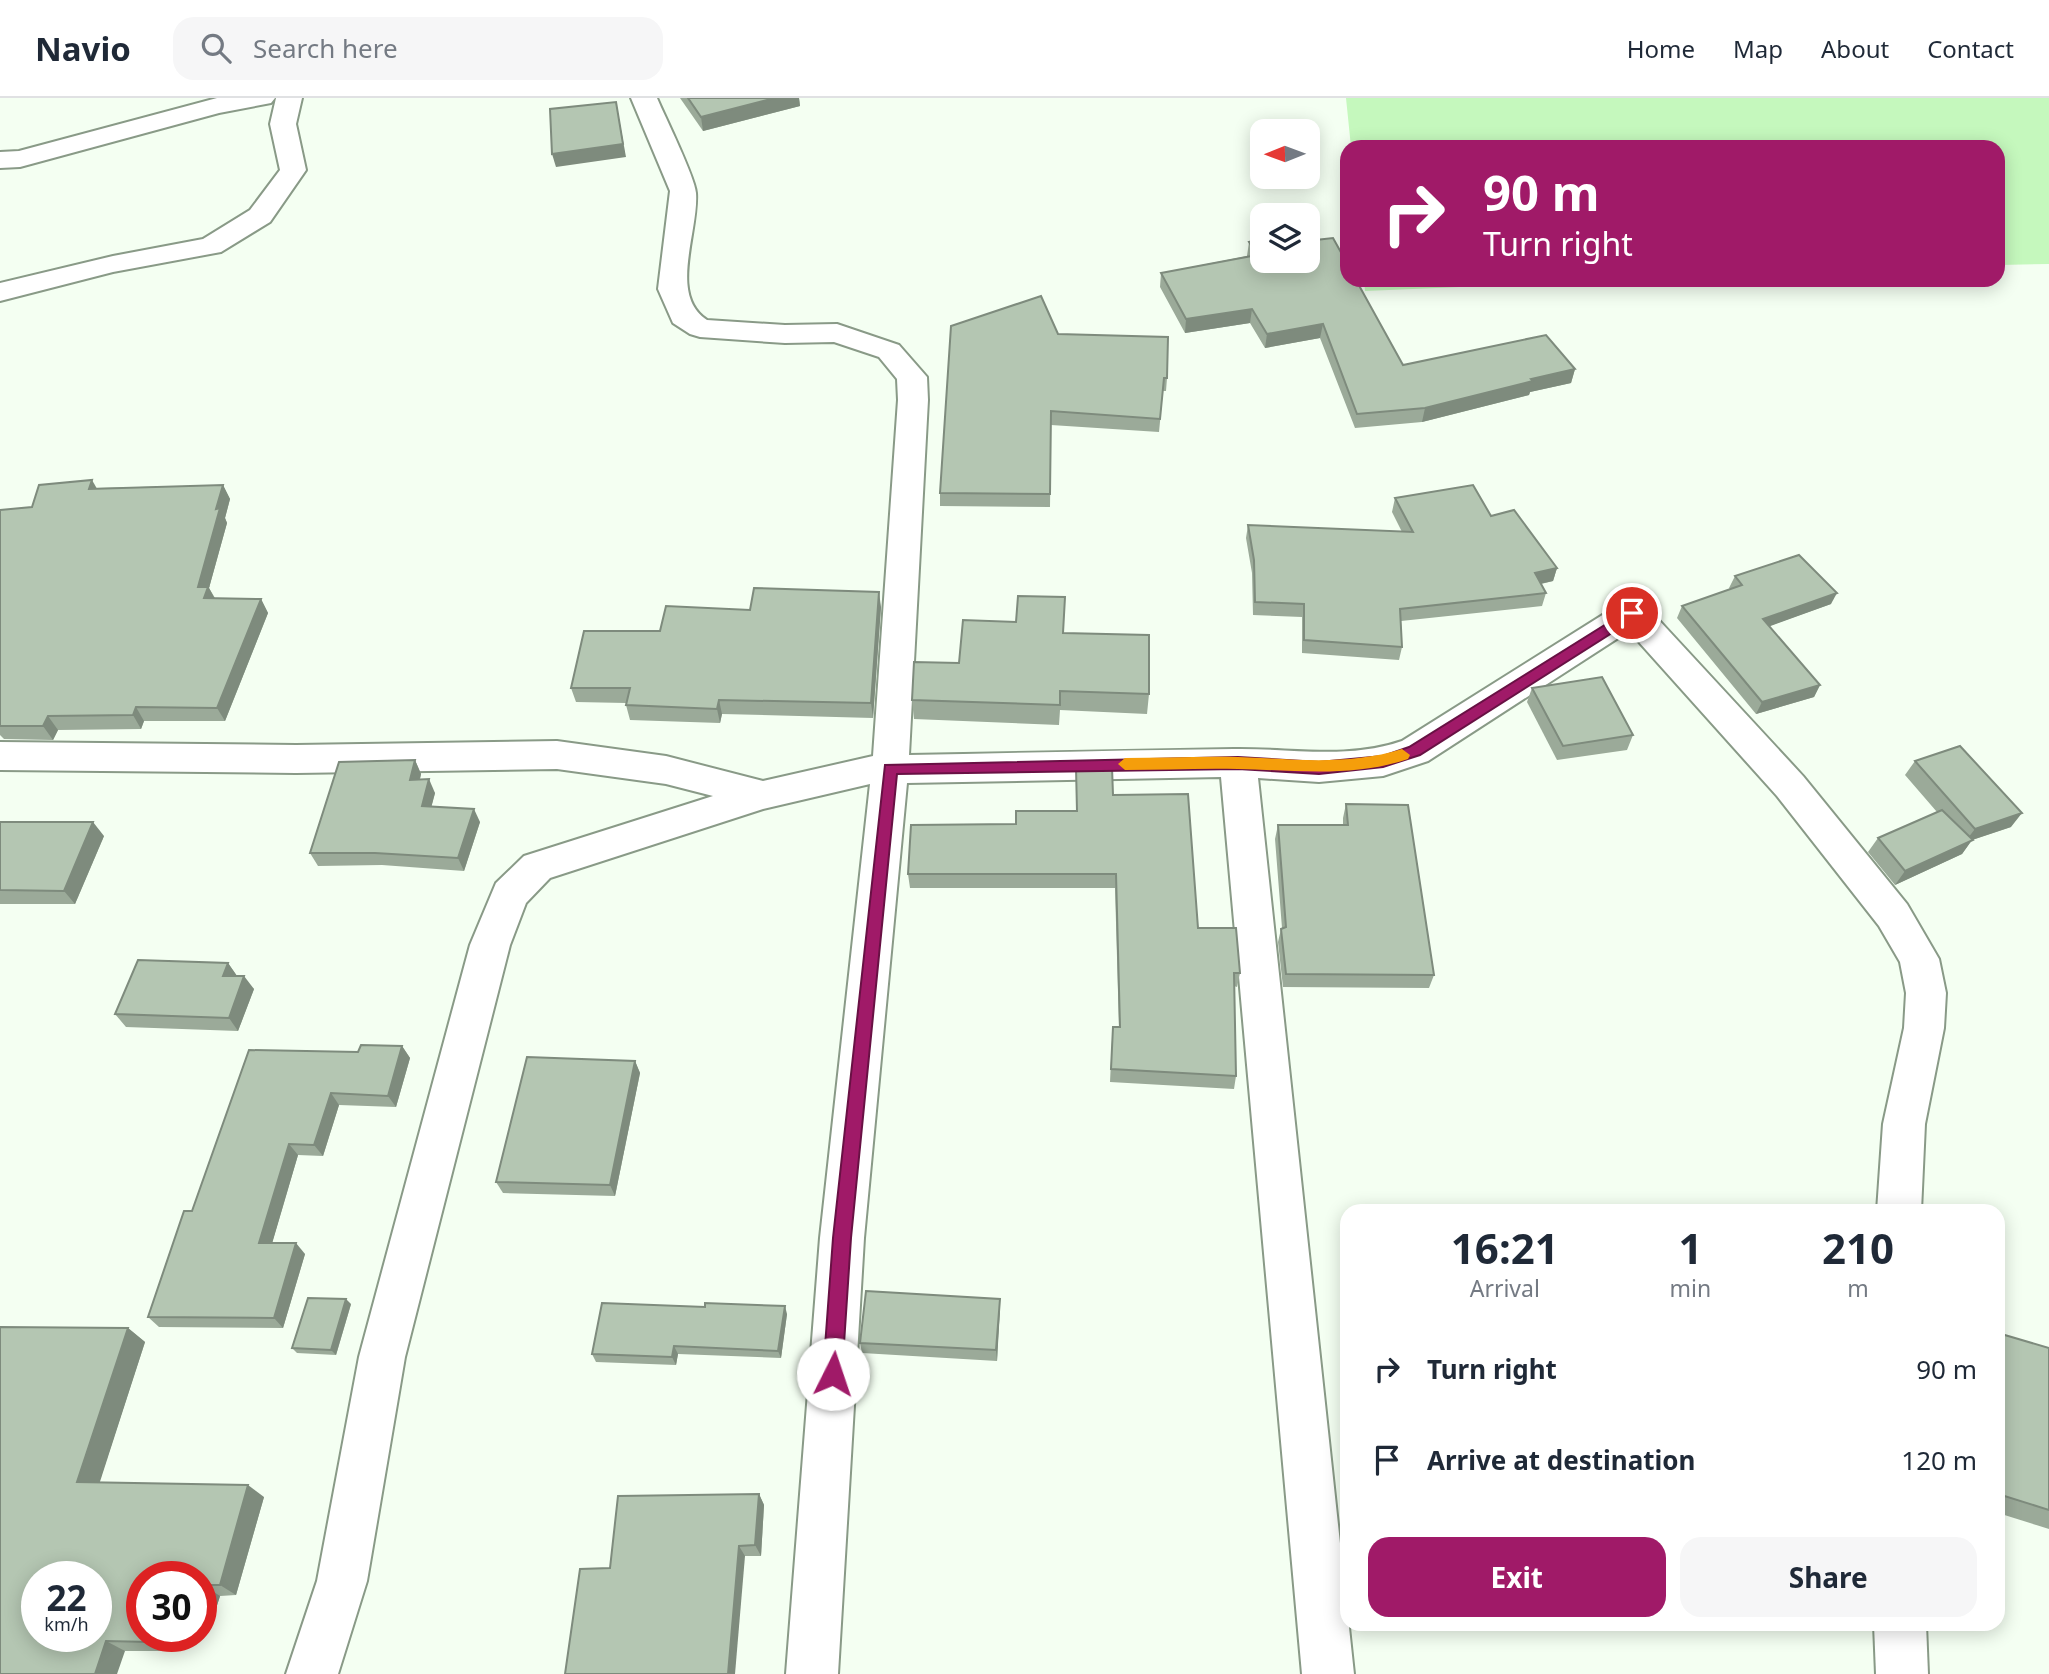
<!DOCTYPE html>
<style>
:root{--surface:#fff;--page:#f6f6f7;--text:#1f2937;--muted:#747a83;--line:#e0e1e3;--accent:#a01a68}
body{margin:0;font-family:"Noto Sans",sans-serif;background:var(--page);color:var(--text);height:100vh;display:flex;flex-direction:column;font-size:26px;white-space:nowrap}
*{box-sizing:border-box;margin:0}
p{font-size:23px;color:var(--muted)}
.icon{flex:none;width:38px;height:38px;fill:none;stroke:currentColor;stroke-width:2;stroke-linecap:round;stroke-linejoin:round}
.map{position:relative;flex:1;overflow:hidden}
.side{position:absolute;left:1340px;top:1106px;width:665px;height:427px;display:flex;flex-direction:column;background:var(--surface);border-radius:21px;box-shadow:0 4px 18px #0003}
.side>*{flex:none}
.top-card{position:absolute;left:1340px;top:42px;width:665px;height:147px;border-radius:21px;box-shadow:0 4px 18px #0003;background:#a01a68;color:#fff;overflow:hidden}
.needle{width:46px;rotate:269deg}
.controls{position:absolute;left:1250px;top:21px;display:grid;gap:14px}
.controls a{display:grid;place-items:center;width:70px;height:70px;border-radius:14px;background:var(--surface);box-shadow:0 4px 18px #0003;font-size:35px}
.speed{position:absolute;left:21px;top:1463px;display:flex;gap:14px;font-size:35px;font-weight:700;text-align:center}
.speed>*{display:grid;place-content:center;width:91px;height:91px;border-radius:50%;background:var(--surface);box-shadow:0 4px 18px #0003;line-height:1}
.speed small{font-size:18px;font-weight:400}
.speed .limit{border:10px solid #d22;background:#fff;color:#111}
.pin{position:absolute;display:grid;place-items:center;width:60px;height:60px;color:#fff;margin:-30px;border:4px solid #fff;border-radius:50%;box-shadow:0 2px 7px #0007}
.me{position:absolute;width:77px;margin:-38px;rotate:4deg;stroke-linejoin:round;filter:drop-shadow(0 0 5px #0008)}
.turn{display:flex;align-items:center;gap:24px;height:147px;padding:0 28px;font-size:32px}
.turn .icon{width:91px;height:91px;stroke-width:2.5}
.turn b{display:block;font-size:49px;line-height:60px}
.eta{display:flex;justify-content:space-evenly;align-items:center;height:119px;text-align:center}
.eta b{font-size:42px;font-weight:700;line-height:49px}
.cta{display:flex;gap:14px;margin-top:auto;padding:14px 28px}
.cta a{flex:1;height:80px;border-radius:21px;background:var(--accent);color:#fff;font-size:28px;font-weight:700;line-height:80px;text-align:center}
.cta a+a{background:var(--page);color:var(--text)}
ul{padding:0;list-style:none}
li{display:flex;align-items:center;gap:21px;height:91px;padding:0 28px}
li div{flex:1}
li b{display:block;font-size:26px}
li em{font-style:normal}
header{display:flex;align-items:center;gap:42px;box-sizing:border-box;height:98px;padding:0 35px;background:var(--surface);border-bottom:2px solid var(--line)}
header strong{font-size:33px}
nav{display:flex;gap:38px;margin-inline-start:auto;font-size:24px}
.search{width:490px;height:63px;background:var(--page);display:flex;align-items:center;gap:18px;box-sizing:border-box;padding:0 24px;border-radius:21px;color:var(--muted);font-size:26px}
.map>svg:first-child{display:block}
</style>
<header>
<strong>Navio</strong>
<div class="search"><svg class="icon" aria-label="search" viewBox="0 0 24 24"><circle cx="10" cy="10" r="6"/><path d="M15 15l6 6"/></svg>Search here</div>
<nav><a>Home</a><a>Map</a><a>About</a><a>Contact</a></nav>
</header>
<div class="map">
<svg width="2049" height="1576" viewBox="0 0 2049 1576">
<rect width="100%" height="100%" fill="#f4fff2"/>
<g fill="#c5f8bd">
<polygon points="1346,0 2049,0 2049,166 1999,167 1998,49 1351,49"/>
<polygon points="1364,182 1632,182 1365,193"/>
</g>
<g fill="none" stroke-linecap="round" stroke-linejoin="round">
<g stroke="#899a87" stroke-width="4">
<g id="minor">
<polygon points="217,0 275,0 271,5 219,15 20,69 0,70 0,54 19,53"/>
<polygon points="276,0 302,0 296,26 306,72 270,124 221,154 113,174 0,203 0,185 113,158 203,141 250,112 280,72 270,26"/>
<path d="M631,0H657C665,19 695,79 696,95C699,133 668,197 707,222L785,227L837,226L899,247L927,279L928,302L909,657C1017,655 1125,652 1234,651C1291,650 1347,662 1402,643L1620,506L1632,503L1644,506L1803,678L1907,806L1939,861L1946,895L1944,930L1925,1026L1921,1113H1877L1883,1026L1904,930L1906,895L1900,864L1879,828L1777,698L1629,533L1428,663L1383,678L1319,684L1258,680L1354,1576H1302L1221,679L907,685L864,1140L838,1576H786L820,1140L870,686L763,711L550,780L526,805L510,847L405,1259L367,1483L338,1576H286L317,1483L359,1259L470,847L496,785L524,758L713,698L666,686L557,671L296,675L0,672V644L296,647L557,643L666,658L763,683L873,658L898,302L897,281L879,259L834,244L785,245L700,239L690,236L673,225L658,191L670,93Z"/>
<polygon points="1874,1526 1926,1526 1928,1576 1876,1576"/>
</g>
</g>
<use href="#minor" fill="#fff" fill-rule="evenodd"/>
</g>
<g fill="#9baa99">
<polygon points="680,0 799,0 800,8 703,33"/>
<polygon points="1249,144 1403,267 1575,271 1571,285 1530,294 1529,297 1422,324 1355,330 1320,240 1265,250 1250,225 1185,235 1160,189 1161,175 1247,158"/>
<polygon points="1058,236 1167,280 1166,293 1163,293 1159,334 1051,327 1050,409 940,408 940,395"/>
<polygon points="223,387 230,401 225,420 227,425 209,490 215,500 261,501 268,515 225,623 144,623 141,631 58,632 53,642 4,641 0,637 0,412 32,409 97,390"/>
<polygon points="1395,400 1491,418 1557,470 1553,483 1541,486 1546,495 1542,508 1401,523 1402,549 1399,562 1302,555 1302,519 1253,517 1252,475 1246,440 1248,427 1402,434 1392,414"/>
<polygon points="1735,478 1831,506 1769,528 1820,587 1814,599 1756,616 1677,520 1682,508 1730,491 1729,490"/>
<polygon points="881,509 873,620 722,616 720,625 630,622 626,607 626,605 576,604 571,590 660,533 750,512"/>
<polygon points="1063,535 1149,596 1147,616 1060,612 1059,627 914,621 912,602 959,565"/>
<polygon points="1532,590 1633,637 1627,652 1557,662 1527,604"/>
<polygon points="415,662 421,676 420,682 435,695 431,709 480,724 464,773 382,767 318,768 310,755"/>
<polygon points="1915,663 2011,729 1972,742 1962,756 1895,787 1868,754 1878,740 1937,714 1905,677"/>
<polygon points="1076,670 1113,697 1198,830 1240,875 1237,889 1234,888 1236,978 1234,991 1110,984 1112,942 1119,929 1115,790 910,790 908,776 1016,726 1076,713"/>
<polygon points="1346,706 1434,877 1429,890 1283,889 1278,844 1281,831 1282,830 1275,741 1278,727 1343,727 1343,720"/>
<polygon points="0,724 104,738 75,806 0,806"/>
<polygon points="228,865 237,878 254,891 238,933 126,929 115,916"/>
<polygon points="402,948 410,960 396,1009 339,1007 323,1058 298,1057 272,1145 305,1156 283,1230 159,1229 148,1219 192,1113 358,954"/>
<polygon points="635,963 640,975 615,1098 503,1095 496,1084"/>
<polygon points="1000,1201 997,1263 862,1255 860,1245"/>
<polygon points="351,1206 336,1257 297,1255 292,1250"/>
<polygon points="787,1216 781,1260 678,1256 676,1267 596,1264 592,1256"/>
<polygon points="128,1230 145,1244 99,1385 264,1399 236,1497 220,1498 213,1520 201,1520 201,1479 142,1479 168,1553 125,1553 0,1576"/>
<polygon points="1998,1235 2049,1250 2049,1431 1998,1415"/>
<polygon points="759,1396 764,1407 761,1458 745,1458 610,1470"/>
</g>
<g fill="#7e8b7d">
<polygon points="775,0 799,0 800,8 703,33 701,19"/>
<polygon points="616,4 626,59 556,69 552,56"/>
<polygon points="1252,211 1250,225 1185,235 1186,221"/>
<polygon points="1323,226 1320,240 1265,250 1267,236"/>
<polygon points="1575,271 1571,285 1530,294 1529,297 1422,324 1425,310 1531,281"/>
<polygon points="92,382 100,396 89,391"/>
<polygon points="223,387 230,401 225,420 227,425 209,490 216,503 212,514 198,489 216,411"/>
<polygon points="1557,470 1553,483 1530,488 1535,475"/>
<polygon points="879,494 881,509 873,620 871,605"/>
<polygon points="1837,495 1831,506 1757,533 1763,521"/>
<polygon points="261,501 268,515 225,623 217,610"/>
<polygon points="1820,587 1814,599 1756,616 1762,604"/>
<polygon points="719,602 722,616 720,625 717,611"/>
<polygon points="136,609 144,623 141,631 133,617"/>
<polygon points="48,618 58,632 53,642 43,628"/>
<polygon points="415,662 421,676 416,695 410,682"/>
<polygon points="429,681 435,695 428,722 422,708"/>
<polygon points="474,711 480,724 464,773 458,760"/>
<polygon points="2022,715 2011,729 1972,742 1962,756 1895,787 1905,773 1964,745 1975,731"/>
<polygon points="93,724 104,738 75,806 64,793"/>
<polygon points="228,865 237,878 223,878"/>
<polygon points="244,878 254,891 238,933 229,920"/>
<polygon points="402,948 410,960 396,1009 388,998"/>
<polygon points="635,963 640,975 615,1098 610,1087"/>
<polygon points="331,995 339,1007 323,1058 314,1047"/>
<polygon points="289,1046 298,1057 269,1156 259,1145"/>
<polygon points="296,1145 305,1156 283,1230 274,1220"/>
<polygon points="346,1201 351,1206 336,1257 331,1252"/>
<polygon points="1000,1201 1000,1212 997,1263 996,1252"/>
<polygon points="785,1208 787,1216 781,1260 778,1253"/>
<polygon points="128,1230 145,1244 96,1396 77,1384"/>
<polygon points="674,1248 678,1256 676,1267 672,1259"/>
<polygon points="248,1387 264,1399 236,1497 220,1487"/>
<polygon points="759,1396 764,1407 761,1458 755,1447"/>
<polygon points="739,1448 745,1458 735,1576 728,1576"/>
<polygon points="203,1487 220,1498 213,1520 201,1513 201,1494"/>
<polygon points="152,1538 173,1538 168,1553 150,1544"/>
<polygon points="106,1543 125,1553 117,1576 95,1576"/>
</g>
<g fill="#b4c6b2" stroke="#7e8b7d" stroke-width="2" fill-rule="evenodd">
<polygon points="688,0 775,0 701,19"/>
<polygon points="616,4 623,46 552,56 550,11"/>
<polygon points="1333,140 1348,167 1348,182 1356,182 1403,267 1546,237 1575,271 1531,281 1533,283 1425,310 1357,316 1323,226 1267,236 1252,211 1186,221 1161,175 1257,157 1249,144 1262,141 1262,163 1307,163 1307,143"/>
<polygon points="1041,198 1058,236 1168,239 1167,280 1164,280 1160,321 1051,313 1050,396 940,395 951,228"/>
<polygon points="92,382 89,391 223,387 216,411 220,410 198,489 208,489 204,500 261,501 217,610 136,609 133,617 48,618 43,628 0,628 0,412 32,409 39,387"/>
<polygon points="1473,387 1491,418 1514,412 1557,470 1535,475 1546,495 1400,511 1402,549 1304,542 1304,506 1255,504 1254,462 1248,427 1413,434 1395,400"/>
<polygon points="1799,457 1837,495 1763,521 1820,587 1762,604 1682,508 1742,487 1735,478"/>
<polygon points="754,490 879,494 871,605 719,602 717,611 626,607 630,590 571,590 584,533 660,533 666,508 750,512"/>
<polygon points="1018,498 1065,499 1063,535 1149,537 1149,596 1060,593 1060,607 912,602 914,564 959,565 963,522 1016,524"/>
<polygon points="1602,579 1633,637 1563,648 1532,590"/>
<polygon points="1960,648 2022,715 1975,731 1915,663"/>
<polygon points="415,662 410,682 429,681 422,708 474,711 458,760 375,755 310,755 339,664"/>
<polygon points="1112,669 1113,697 1188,696 1198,830 1236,830 1240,875 1234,875 1236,978 1111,971 1113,929 1120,929 1116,776 908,776 911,727 1016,726 1016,713 1077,713 1076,670"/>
<polygon points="1346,706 1408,707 1434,877 1286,876 1281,831 1286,829 1278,727 1348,727"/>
<polygon points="1942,712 1973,742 1905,773 1878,740"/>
<polygon points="0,724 93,724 64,793 0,792"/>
<polygon points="138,862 228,865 223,878 244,878 229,920 115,916"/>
<polygon points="361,947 402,948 388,998 331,995 314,1047 289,1046 259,1145 296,1145 274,1220 148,1219 184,1113 192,1113 249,952 358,954"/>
<polygon points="527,959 635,963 610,1087 496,1084"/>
<polygon points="866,1193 1000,1201 996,1252 860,1245"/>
<polygon points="308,1200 346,1201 331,1252 292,1250"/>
<polygon points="602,1205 705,1209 705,1205 785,1208 778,1253 674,1248 672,1259 592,1256"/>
<path d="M0,1229L128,1230L77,1384L248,1387L220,1487H203L201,1494V1479H142V1538H152L150,1544L106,1543L95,1576H0ZM37,1479H96V1538H37Z"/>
<polygon points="1998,1235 2049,1250 2049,1412 1998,1396"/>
<polygon points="759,1396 755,1447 739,1448 728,1576 565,1576 580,1471 610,1470 618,1398"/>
</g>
<polygon fill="#a01a68" stroke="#681144" stroke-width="2" points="1632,510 1639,515 1637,519 1420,657 1383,669 1319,676 1238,671 897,676 851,1140 842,1276 839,1283 833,1286 826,1283 823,1276 833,1140 885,667 1238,659 1319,664 1383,658 1409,649"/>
<path fill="#f59e0b" d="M1402,651L1410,657L1408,661C1352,680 1296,672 1238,671C1201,670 1163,672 1125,672L1118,666L1125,660C1163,660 1200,658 1238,659C1294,661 1348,668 1402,651Z"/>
</svg>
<div class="controls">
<a><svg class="needle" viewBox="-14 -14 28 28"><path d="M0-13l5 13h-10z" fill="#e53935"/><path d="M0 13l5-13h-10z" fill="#747a83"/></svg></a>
<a><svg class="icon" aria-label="layers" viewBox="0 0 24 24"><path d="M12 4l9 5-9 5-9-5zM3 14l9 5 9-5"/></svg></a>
</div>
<div class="speed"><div>22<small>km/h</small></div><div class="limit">30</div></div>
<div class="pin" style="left:1632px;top:515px;background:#d93025"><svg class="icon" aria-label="arrive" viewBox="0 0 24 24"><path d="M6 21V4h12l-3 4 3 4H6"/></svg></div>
<svg class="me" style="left:833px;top:1276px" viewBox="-20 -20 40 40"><circle r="19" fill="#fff"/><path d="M0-13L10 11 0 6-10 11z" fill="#a01a68"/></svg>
<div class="top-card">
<div class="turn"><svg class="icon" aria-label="right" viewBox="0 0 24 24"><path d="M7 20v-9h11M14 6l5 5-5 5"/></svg><div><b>90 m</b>Turn right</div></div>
</div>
<section class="side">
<div class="eta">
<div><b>16:21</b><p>Arrival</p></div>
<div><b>1</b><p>min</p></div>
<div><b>210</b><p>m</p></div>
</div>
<ul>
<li><svg class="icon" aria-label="right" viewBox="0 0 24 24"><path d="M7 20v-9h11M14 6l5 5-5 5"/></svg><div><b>Turn right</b></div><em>90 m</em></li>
<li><svg class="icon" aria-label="arrive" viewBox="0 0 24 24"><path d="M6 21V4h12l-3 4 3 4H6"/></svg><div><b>Arrive at destination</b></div><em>120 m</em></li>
</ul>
<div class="cta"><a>Exit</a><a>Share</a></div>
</section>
</div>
